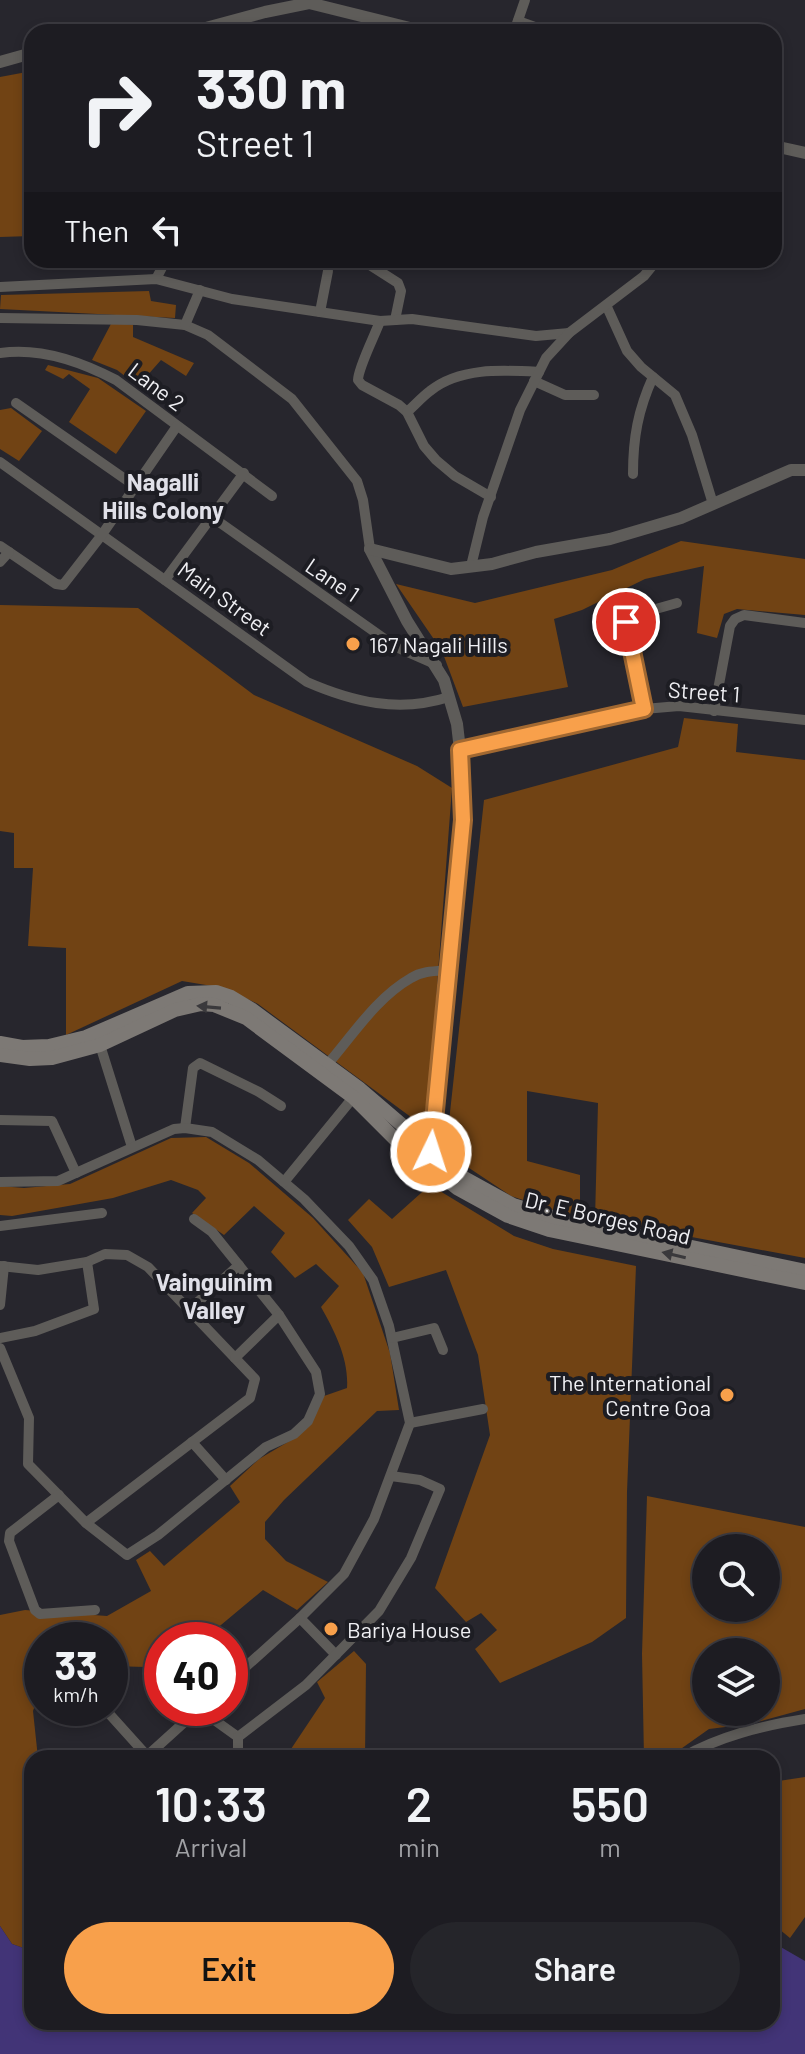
<!DOCTYPE html>
<style>
:root{--surface:#1d1c22;--page:#25252a;--text:#f1f3f6;--muted:#a0a1a5;--line:#3b3a40;--accent:#f8a04b}
body{margin:0;font-family:Barlow,sans-serif;background:var(--page);color:var(--text);height:100vh;display:flex;flex-direction:column;font-size:30px;white-space:nowrap}
*{box-sizing:border-box;margin:0}
p{font-size:26px;color:var(--muted)}
.icon{flex:none;width:44px;height:44px;fill:none;stroke:currentColor;stroke-width:2;stroke-linecap:round;stroke-linejoin:round}
.map{position:relative;flex:1;overflow:hidden}
.panel{position:absolute;left:24px;top:1750px;width:756px;height:280px;display:flex;flex-direction:column;background:var(--surface);border-radius:24px;box-shadow:0 4px 12px #0003,0 0 0 2px var(--line)}
.panel>*{flex:none}
.top-card{position:absolute;left:24px;top:24px;width:758px;height:244px;border-radius:24px;box-shadow:0 4px 12px #0003,0 0 0 2px var(--line);background:#1d1c22;color:var(--text);overflow:hidden}
.buttons{position:absolute;left:692px;top:1534px;display:grid;gap:16px}
.buttons a{display:grid;place-items:center;width:88px;height:88px;border-radius:50%;background:var(--surface);box-shadow:0 4px 12px #0003,0 0 0 2px var(--line);font-size:40px}
.speed{position:absolute;left:24px;top:1622px;display:flex;gap:16px;font-size:40px;font-weight:700;text-align:center}
.speed>*{display:grid;place-content:center;width:104px;height:104px;border-radius:50%;background:var(--surface);box-shadow:0 4px 12px #0003,0 0 0 2px var(--line);line-height:1}
.speed small{font-size:20px;font-weight:400}
.speed .limit{border:12px solid #d22;background:#fff;color:#111}
.pin{position:absolute;display:grid;place-items:center;width:68px;height:68px;color:#fff;margin:-34px;border:4px solid #fff;border-radius:50%;box-shadow:0 2px 8px #0007}
.me{position:absolute;width:88px;margin:-44px;rotate:4deg;stroke-linejoin:round;filter:drop-shadow(0 0 6px #0008)}
.turn{display:flex;align-items:center;gap:28px;height:168px;padding:0 40px;font-size:36px}
.turn .icon{width:104px;height:104px;stroke-width:2.5}
.turn b{display:block;font-size:56px;line-height:68px}
.then{display:flex;align-items:center;height:76px;padding:0 40px;background:#0003;gap:16px;font-size:30px}
.eta{display:flex;justify-content:space-evenly;align-items:center;height:136px;text-align:center}
.eta b{font-size:48px;font-weight:600;line-height:56px}
.action{display:flex;gap:16px;margin-top:auto;padding:16px 40px}
.action a{flex:1;height:92px;border-radius:48px;background:var(--accent);color:#111;font-size:32px;font-weight:600;line-height:92px;text-align:center}
.action a+a{background:var(--page);color:var(--text)}
.map>svg:first-child{display:block}
</style>
<div class="map">
<svg width="805" height="2054" viewBox="0 0 805 2054">
<rect width="100%" height="100%" fill="#27262d"/>
<g fill="#714314" fill-rule="evenodd">
<polygon points="32,71 32,236 0,237 0,77"/>
<polygon points="149,291 151,301 176,305 175,318 0,309 1,295"/>
<polygon points="112,322 133,325 133,337 194,363 186,376 161,360 138,386 117,370 92,360"/>
<polygon points="48,365 98,378 146,411 116,454 69,422 90,389 69,374 63,379 45,370"/>
<polygon points="11,408 42,431 19,461 0,449 0,410"/>
<polygon points="681,541 805,559 805,615 737,609 724,614 717,638 697,633 704,566 645,579 582,610 554,619 568,687 463,707 442,651 396,584 475,603 612,570"/>
<polygon points="0,605 138,608 254,695 417,766 452,788 430,1078 423,1126 258,1004 224,988 182,981 66,1035 66,948 28,946 33,868 14,868 14,833 0,831"/>
<polygon points="684,718 738,724 736,752 805,760 805,1258 595,1219 598,1103 527,1091 527,1161 580,1175 580,1219 511,1196 454,1158 447,1140 484,800 678,747"/>
<path d="M206,1137L249,1163L313,1218L363,1273L390,1353L399,1410L377,1411L284,1500L265,1522V1539L286,1561L328,1582L297,1610L263,1590L203,1640H162V1672L148,1680L146,1667L110,1666V1640H42V1686L33,1711L38,1758H32V1951L12,1944L0,1926V1615L25,1610L107,1616L151,1591L136,1560L150,1551L164,1566L240,1502L230,1486L259,1459L293,1439L324,1396L347,1388C349,1359 335,1332 321,1307L339,1286L316,1264L295,1278L271,1252L285,1233L254,1206L224,1235L192,1213L206,1198L198,1190L171,1180L113,1198L12,1216L0,1215V1186L24,1188L70,1184L171,1138Z"/>
<polygon points="430,1185 514,1236 553,1249 636,1266 627,1492 626,1618 592,1642 500,1683 475,1649 497,1630 481,1613 466,1622 435,1588 490,1435 478,1355 446,1270 389,1287 372,1247 348,1220 369,1199 392,1219"/>
<path d="M647,1496L805,1527V1709L750,1724L709,1729L668,1758H644L642,1654ZM706,1548H766V1608H706ZM706,1652H766V1712H706Z"/>
<polygon points="354,1651 366,1664 365,1758 285,1758 325,1698 317,1682"/>
<polygon points="805,1777 805,1917 790,1938 779,1929 772,1933 772,1782"/>
</g>
<polygon fill="#423477" points="0,1926 12,1944 32,1951 32,2022 772,2022 772,1942 805,1961 805,2054 0,2054"/>
<g fill="none" stroke-linecap="round" stroke-linejoin="round">
<g stroke="#5e5c59" stroke-width="10">
<polyline points="518,21 549,32"/>
<polyline points="514,32 525,0"/>
<polyline points="362,260 398,283 401,291 395,320"/>
<polyline points="156,279 166,260"/>
<polyline points="0,287 156,279 232,299 380,321 412,319 536,336 569,333"/>
<polyline points="607,307 627,351 641,367 675,395 692,435 713,504"/>
<polyline points="320,312 328,271"/>
<polyline points="0,318 137,320 185,325 208,335 292,399 357,481 363,500 370,549"/>
<path d="M380,321C375,335 358,368 358,380L362,385L399,405L407,412L424,446L436,460L455,476L491,497"/>
<polyline points="185,325 200,290"/>
<path d="M0,353C40,347 82,362 116,380L272,496"/>
<polyline points="534,381 565,395 594,395"/>
<polyline points="16,403 135,486"/>
<path d="M407,412C415,405 422,397 430,391C460,367 503,370 539,372"/>
<path d="M0,462L307,682C353,702 399,713 449,697"/>
<path d="M633,474C633,438 638,410 653,377"/>
<polyline points="212,517 396,647 437,665"/>
<polyline points="0,546 56,584 63,585 101,536 177,426"/>
<polyline points="0,562 9,552"/>
<polyline points="471,566 483,517 520,410 546,358 569,333 644,276 657,260"/>
<polyline points="165,580 244,473"/>
<polyline points="644,709 626,622 631,616 677,603"/>
<polyline points="714,711 730,626 735,619 744,615 805,623"/>
<polyline points="460,750 644,709 679,706 805,720"/>
<polyline points="100,1045 132,1147"/>
<path d="M327,1065C353,1035 376,998 411,978C422,971 436,971 448,970"/>
<polyline points="0,1120 52,1121 76,1173"/>
<polyline points="185,1128 193,1068 200,1063 259,1092 281,1106"/>
<polyline points="0,1182 58,1181 174,1129 185,1128 212,1132 258,1160 304,1199 349,1246 373,1280 389,1326 410,1423 374,1519 344,1574 300,1618 230,1681"/>
<polyline points="284,1182 356,1094"/>
<polyline points="0,1226 102,1213"/>
<polyline points="0,1266 38,1270 87,1262 105,1254 127,1255 148,1267 255,1379 250,1398 86,1523"/>
<polyline points="0,1305 4,1266"/>
<polyline points="189,1310 239,1265"/>
<polyline points="0,1338 35,1331 94,1309 87,1262"/>
<polyline points="392,1338 434,1328 443,1350"/>
<polyline points="0,1348 29,1418 28,1464 86,1523 127,1555 158,1535 266,1447 294,1434 308,1421 320,1394 316,1372 279,1315 212,1232 194,1219"/>
<polyline points="235,1358 279,1315"/>
<polyline points="410,1423 483,1409"/>
<polyline points="192,1442 226,1480"/>
<polyline points="59,1495 10,1533 9,1541 35,1610 40,1614 95,1610"/>
<polyline points="300,1618 336,1655"/>
<polyline points="104,1708 149,1758"/>
<polyline points="199,1709 238,1737 306,1685 379,1611 411,1558 440,1489 420,1480 391,1476"/>
<polyline points="147,1756 200,1708"/>
<polyline points="238,1758 238,1737"/>
<path d="M681,1758C720,1736 761,1726 805,1719"/>
</g>
<g stroke="#5e5c59" stroke-width="12">
<polyline points="191,32 265,12 309,3 426,32"/>
<polyline points="0,62 32,53"/>
<polyline points="774,146 805,153"/>
<polyline points="370,549 407,621 444,680 457,724 460,750 463,820 431,1152"/>
<polyline points="370,549 451,569 492,564 536,552 610,539 681,518 791,470 805,470"/>
</g>
<g stroke="#7d7975" stroke-width="14">
<polyline points="0,1043 22,1047 49,1046 86,1037 188,993 216,992 231,997 251,1009 360,1089 464,1178 513,1205 555,1218 805,1271"/>
<polyline points="0,1055 30,1059 52,1058 100,1045 175,1010 201,1004 214,1005 246,1018 354,1098 395,1139 457,1188 508,1216 549,1230 805,1283"/>
</g>
</g>
<defs><path id="oneway-solid" d="M-6-.8H1V-3.2L6.5 0L1 3.2V.8H-6Z" transform="scale(2)"/></defs>
<g fill="#3a393c">
<use href="#oneway-solid" transform="translate(209 1007) rotate(-175)"/>
<use href="#oneway-solid" transform="translate(674 1255) rotate(-167)"/>
</g>
<g fill="none" stroke-linecap="round" stroke-linejoin="round">
<g stroke="#a16831" stroke-width="20">
<polyline id="route" points="431,1152 463,820 460,750 644,709 626,622"/>
</g>
<use href="#route" stroke="#f8a04b" stroke-width="14"/>
</g>
<g fill="#f8a04b" stroke="#1d1d23" stroke-width="3">
<circle cx="353" cy="644" r="8"/>
<circle cx="727" cy="1395" r="8"/>
<circle cx="331" cy="1629" r="8"/>
</g>
<g text-anchor="middle" dominant-baseline="central" stroke-width="8" stroke-linejoin="round" paint-order="stroke">
<g font-size="22" fill="#efeff3" stroke="#1d1d23">
<text transform="translate(157 386) rotate(37)">Lane 2</text>
<text transform="translate(333 579) rotate(34)">Lane 1</text>
<text transform="translate(225 598) rotate(36)">Main Street</text>
<text transform="translate(704 691) rotate(4)">Street 1</text>
<text transform="translate(608 1217) rotate(13)">Dr. E Borges Road</text>
</g>
<g font-size="22" fill="#efeff3" stroke="#1d1d23" text-anchor="start">
<text x="369" y="644">167 Nagali Hills</text>
<text x="711" y="1382" text-anchor="end">The International<tspan x="711" dy="25">Centre Goa</tspan></text>
<text x="347" y="1629">Bariya House</text>
</g>
<g font-size="24" font-weight="bold" fill="#e0e0e8" stroke="#1d1d23">
<text x="163" y="481">Nagalli<tspan x="163" dy="28">Hills Colony</tspan></text>
<text x="214" y="1281">Vainguinim<tspan x="214" dy="28">Valley</tspan></text>
</g>
</g>
</svg>
<div class="buttons">
<a><svg class="icon" aria-label="search" viewBox="0 0 24 24"><circle cx="10" cy="10" r="6"/><path d="M15 15l6 6"/></svg></a>
<a><svg class="icon" aria-label="layers" viewBox="0 0 24 24"><path d="M12 4l9 5-9 5-9-5zM3 14l9 5 9-5"/></svg></a>
</div>
<div class="speed"><div>33<small>km/h</small></div><div class="limit">40</div></div>
<div class="pin" style="left:626px;top:622px;background:#d93025"><svg class="icon" aria-label="arrive" viewBox="0 0 24 24"><path d="M6 21V4h12l-3 4 3 4H6"/></svg></div>
<svg class="me" style="left:431px;top:1152px" viewBox="-20 -20 40 40"><circle r="17" fill="#f8a04b" stroke="#fff" stroke-width="3"/><path d="M0-11L8 9 0 5-8 9z" fill="#fff"/></svg>
<div class="top-card">
<div class="turn"><svg class="icon" aria-label="right" viewBox="0 0 24 24"><path d="M7 20v-9h11M14 6l5 5-5 5"/></svg><div><b>330 m</b>Street 1</div></div>
<div class="then">Then<svg class="icon" aria-label="left" viewBox="0 0 24 24"><path d="M17 20v-9H6M10 6l-5 5 5 5"/></svg></div>
</div>
<section class="panel">
<div class="eta">
<div><b>10:33</b><p>Arrival</p></div>
<div><b>2</b><p>min</p></div>
<div><b>550</b><p>m</p></div>
</div>
<div class="action"><a>Exit</a><a>Share</a></div>
</section>
</div>
